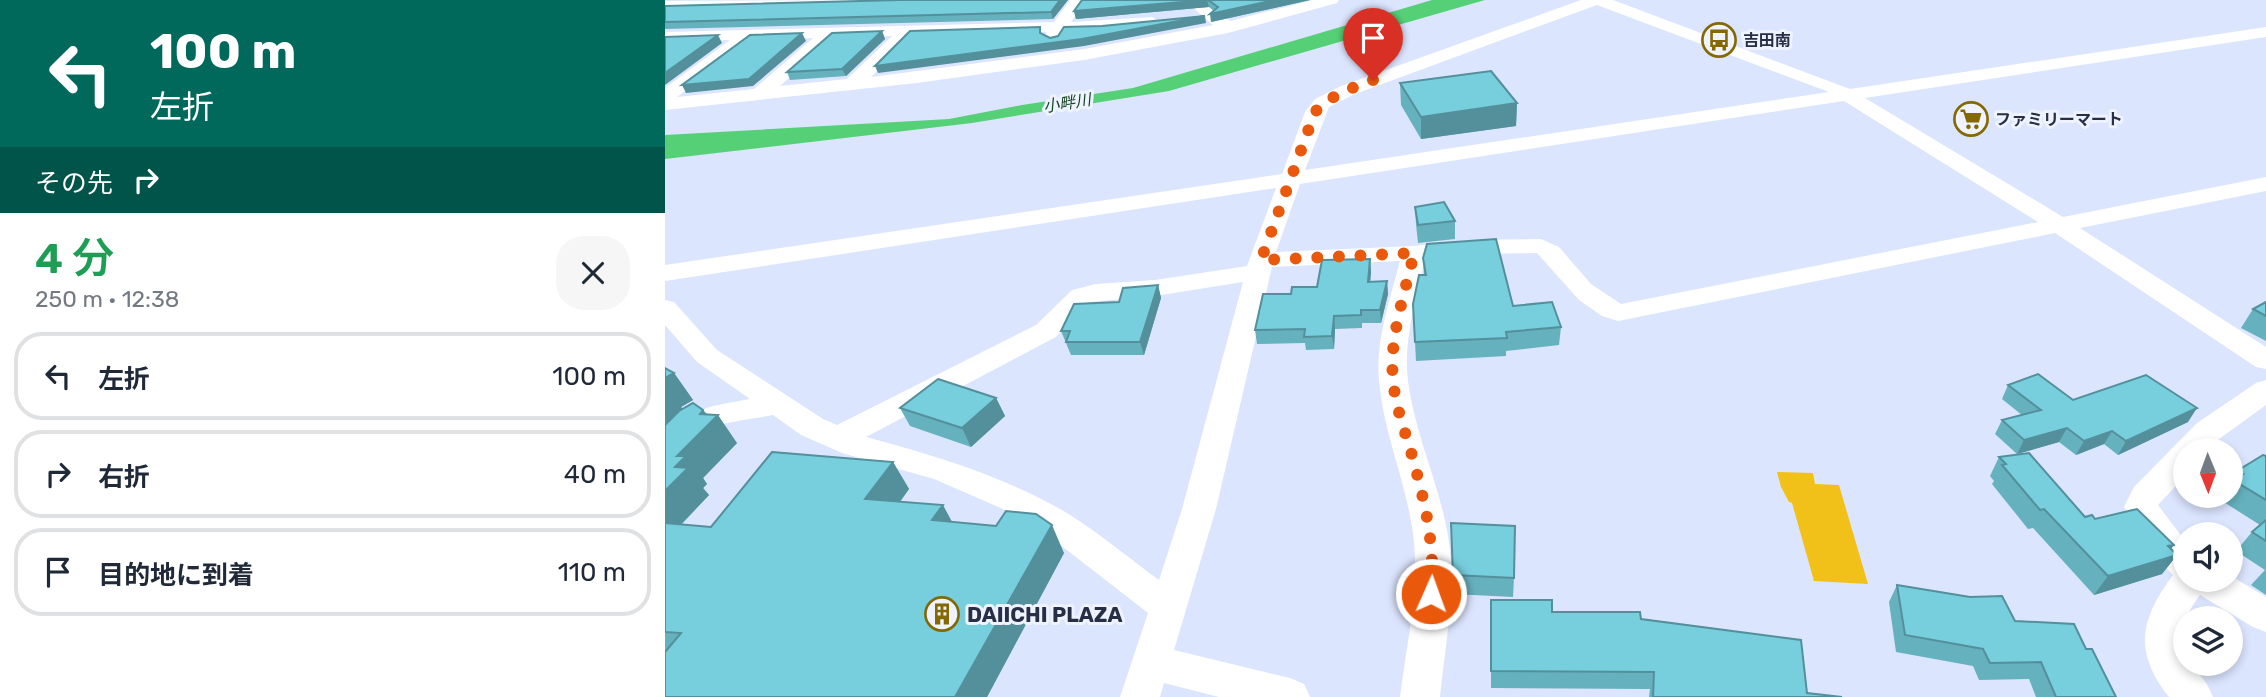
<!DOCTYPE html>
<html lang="ja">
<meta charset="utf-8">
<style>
:root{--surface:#fff;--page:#f6f6f7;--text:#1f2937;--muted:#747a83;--line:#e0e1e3}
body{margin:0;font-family:Rubik,"Noto Sans JP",sans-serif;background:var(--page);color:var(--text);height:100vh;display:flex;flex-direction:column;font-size:26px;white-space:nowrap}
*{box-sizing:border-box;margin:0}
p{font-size:23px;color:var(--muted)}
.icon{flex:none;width:38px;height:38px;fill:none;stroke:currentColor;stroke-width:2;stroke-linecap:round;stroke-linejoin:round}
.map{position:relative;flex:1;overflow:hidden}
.sheet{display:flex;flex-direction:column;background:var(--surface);width:665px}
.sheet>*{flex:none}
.hud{background:#00695c;color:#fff;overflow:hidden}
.needle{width:46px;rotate:179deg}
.buttons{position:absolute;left:1508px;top:438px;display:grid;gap:14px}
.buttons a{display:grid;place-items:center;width:70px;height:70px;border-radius:50%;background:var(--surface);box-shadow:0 4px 10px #0003;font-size:35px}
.pin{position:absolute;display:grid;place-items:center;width:60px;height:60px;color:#fff;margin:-72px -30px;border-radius:50% 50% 50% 0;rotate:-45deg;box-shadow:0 0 7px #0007}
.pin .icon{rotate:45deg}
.me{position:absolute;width:77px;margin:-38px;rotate:2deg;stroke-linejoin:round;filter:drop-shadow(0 0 5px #0008)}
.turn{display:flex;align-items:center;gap:24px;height:147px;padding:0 35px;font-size:32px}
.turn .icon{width:91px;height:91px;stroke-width:2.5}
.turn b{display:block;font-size:49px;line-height:60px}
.then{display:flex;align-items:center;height:66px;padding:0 35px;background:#0003;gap:14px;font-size:26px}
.round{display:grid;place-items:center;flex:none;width:74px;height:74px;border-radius:28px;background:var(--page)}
.headline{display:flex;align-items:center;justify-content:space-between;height:119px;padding:0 35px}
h1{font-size:42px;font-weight:600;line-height:52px;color:#1e9e55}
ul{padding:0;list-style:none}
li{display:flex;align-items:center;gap:21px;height:88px;margin:0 14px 10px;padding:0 21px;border:4px solid var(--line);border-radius:28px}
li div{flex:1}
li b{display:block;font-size:26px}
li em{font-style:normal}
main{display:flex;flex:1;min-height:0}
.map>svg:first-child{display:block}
</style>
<main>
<section class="sheet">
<div class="hud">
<div class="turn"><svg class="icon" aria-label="left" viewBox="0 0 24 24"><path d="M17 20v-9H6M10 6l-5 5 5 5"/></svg><div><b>100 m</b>左折</div></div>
<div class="then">その先<svg class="icon" aria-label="right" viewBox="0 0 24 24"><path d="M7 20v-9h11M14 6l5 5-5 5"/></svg></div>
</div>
<div class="headline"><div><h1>4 分</h1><p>250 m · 12:38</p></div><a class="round"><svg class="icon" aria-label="close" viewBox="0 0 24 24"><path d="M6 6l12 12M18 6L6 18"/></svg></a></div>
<ul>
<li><svg class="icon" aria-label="left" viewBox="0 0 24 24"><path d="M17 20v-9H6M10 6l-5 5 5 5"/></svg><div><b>左折</b></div><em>100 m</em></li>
<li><svg class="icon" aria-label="right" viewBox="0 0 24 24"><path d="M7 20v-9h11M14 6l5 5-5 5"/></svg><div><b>右折</b></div><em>40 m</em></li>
<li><svg class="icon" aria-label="arrive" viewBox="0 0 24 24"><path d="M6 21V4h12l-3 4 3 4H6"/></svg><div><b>目的地に到着</b></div><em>110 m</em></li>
</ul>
</section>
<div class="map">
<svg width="1601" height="697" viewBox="0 0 1601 697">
<rect width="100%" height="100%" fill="#dce5fe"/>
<polygon fill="#f1c019" points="1112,472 1148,473 1150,484 1174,485 1203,584 1149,581 1127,503 1124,502 1116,487"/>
<polygon fill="#56d077" points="767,0 820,0 504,91 307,123 0,159 0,135 284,119 357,105 468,88"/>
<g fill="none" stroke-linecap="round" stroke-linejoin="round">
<g fill="#fff" fill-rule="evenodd">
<polygon points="244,0 236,5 0,11 0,1"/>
<path d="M405,0H421L406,22L487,17L495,22L487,27L400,32L393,42L387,43L378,38L382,32L247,36L206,77L419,49L548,25L519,0H537L565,21L648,0H674L672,3L563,33L419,60L252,83L0,110V88L65,40L0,42V32L389,22ZM227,36L182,79L115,86L169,38ZM148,38L89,89L12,97L88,40Z"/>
<path d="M916,0H948L1185,89L1601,27V37L1200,98L1398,217L1601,177V191L1415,228L1601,347V369L1591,367L1390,233L953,321L937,316L914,300L872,253L803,254L760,259C751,299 738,340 743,381C750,436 776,487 784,542C791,593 780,646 775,697H735C741,646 754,594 749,543C744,488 719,437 714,381C710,341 725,300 735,261L607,267L551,509L509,650L625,678L639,684L645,697H554L499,683L495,697H455L483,613L380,533L338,509L269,479L177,453L136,435L108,415C85,420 51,421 32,436C20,447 17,460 0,466V433C22,408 53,405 85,399L32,362L0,325V300L9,302L52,350L158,419L172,425L371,325L407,290L431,284L490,280L582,266L611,188L0,281V265L617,174L640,112L650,99L676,86ZM932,5L1164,92L640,170L664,107L690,94ZM1179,101L1373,222L956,304L926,284L894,247L876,239L803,240L749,246L611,252L635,184ZM578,282L517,509L494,580C464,558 434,533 402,513C339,476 271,456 201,437L391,337L425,302L490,296Z"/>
<path d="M1601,380V405L1554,439L1544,450H1521V475L1493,505L1521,542V579H1566V576L1601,597V632L1588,627L1535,595C1524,610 1514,626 1518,647C1519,653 1521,657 1521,663H1525L1542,684L1548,697H1504C1468,652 1475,619 1508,575L1500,567L1459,507L1469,487L1532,423L1591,383Z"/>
</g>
</g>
<g fill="#66b1be">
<polygon points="234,0 403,0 388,19 0,29 0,6"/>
<polygon points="417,0 645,0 546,22 549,11 544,7 411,19 409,11"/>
<polygon points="217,31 220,39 181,76 125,80 122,72"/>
<polygon points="735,83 852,103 851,126 756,139 736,105"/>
<polygon points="750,207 790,221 790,239 753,243 751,224"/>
<polygon points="758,258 848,306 896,327 894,345 841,351 841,356 751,361 748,304 759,275"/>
<polygon points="705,259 706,272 705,282 722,281 723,294 716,323 697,323 697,328 670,329 669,349 641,350 640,343 592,344 590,330 626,294 652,287"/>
<polygon points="493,285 496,298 479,355 406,355 396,331 454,302"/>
<polygon points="1601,302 1601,341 1576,328 1588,309"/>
<polygon points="0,368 9,373 28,400 16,407 18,409 38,410 72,443 38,478 42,484 38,488 44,495 16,525 46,527 228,462 244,489 235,502 287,522 399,553 322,697 0,697"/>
<polygon points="1343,385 1408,400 1523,422 1453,455 1439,444 1411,455 1394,442 1352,454 1330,434 1337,420 1357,415 1337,399"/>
<polygon points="331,398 340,416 306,447 245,426 235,408"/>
<polygon points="1601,456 1601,595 1586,585 1600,570 1571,551 1587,532 1595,525 1554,499 1556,495 1566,495 1566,479 1572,471"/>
<polygon points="1334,457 1420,517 1430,519 1506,549 1512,555 1497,574 1429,595 1368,528 1363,529 1327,484 1329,481 1325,476"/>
<polygon points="786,523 849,578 848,597 788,594"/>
<polygon points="1232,585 1350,621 1421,649 1451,697 1371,697 1364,679 1314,680 1308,666 1231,652 1224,602"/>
<polygon points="826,600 887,612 976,619 1142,693 1177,697 984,697 985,689 826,688"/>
</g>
<g fill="#53909b">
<polygon points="395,0 403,0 388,19 386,12"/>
<polygon points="542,0 544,7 411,19 409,11"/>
<polygon points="610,0 645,0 546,22 545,14"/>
<polygon points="540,16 541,23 419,46 213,73 210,66"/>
<polygon points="217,31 220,39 181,76 177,69"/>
<polygon points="137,33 141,41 88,86 21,93 17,85"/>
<polygon points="53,35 57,43 0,85 0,73"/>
<polygon points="852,103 851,126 756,139 756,117"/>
<polygon points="705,259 706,272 704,295 703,282"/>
<polygon points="722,281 723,294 716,323 715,310"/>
<polygon points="493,285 496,298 479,355 475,342"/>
<polygon points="669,316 670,329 669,349 667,336"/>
<polygon points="9,373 28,400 16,407 21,414 0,430 0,378"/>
<polygon points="331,398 340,416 306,447 297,428"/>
<polygon points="1532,408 1523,422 1453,455 1461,441"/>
<polygon points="38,410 47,422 53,415 72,443 38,478 42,484 38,488 44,495 0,541 0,491 10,467 12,456 35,414"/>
<polygon points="1402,428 1394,442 1352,454 1359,440"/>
<polygon points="1447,431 1439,444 1411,455 1419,441"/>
<polygon points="228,462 244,489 217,526 200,499"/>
<polygon points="278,505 293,533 267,520"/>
<polygon points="387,525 399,553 322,697 290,697"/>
<polygon points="1509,545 1498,559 1512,555 1497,574 1429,595 1443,576 1503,546"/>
</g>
<g fill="#77cedd" stroke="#53909b" stroke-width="2">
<polygon points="234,0 395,0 386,12 0,22 0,6"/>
<polygon points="417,0 542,0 409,11"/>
<polygon points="543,0 610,0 545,14 553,7"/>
<polygon points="540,16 417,39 210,66 245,31 375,27 375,33 385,38 393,36 399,27 437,26"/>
<polygon points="217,31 177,69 122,72 167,33"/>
<polygon points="137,33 84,79 17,85 85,35"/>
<polygon points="53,35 0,73 0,37"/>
<polygon points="826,71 852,103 756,117 735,83"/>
<polygon points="779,202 790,221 753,225 750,207"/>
<polygon points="831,239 848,306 887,302 896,327 841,332 842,338 750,342 748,304 754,275 761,275 758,258 762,244"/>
<polygon points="705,259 703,282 722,281 715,310 696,310 696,315 669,316 667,336 639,337 640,329 590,330 598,294 626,294 627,287 652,287 657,260"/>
<polygon points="493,285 475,342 401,342 405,331 396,331 409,304 454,302 458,288"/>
<polygon points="1601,302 1601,316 1588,309"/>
<polygon points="0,368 9,373 0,378"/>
<polygon points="1373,374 1408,400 1481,375 1532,408 1461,441 1447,431 1419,441 1402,428 1359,440 1337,420 1376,410 1343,385"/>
<polygon points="273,379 331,398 297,428 235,408"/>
<polygon points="28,403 38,410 35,414 53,415 12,456 21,456 10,467 23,468 0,491 0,425 14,411"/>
<polygon points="107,452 228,462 200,499 278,505 267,520 331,526 341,511 371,514 387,525 290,697 0,697 0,652 16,633 0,632 0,523 46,527"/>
<polygon points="1364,453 1420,517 1427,515 1430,519 1472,509 1509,545 1503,546 1512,555 1443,576 1379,509 1375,510 1337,465 1341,464 1334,457"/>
<polygon points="1598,455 1601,456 1601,500 1568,480 1578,474 1572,471"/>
<polygon points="1601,520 1601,541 1587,532"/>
<polygon points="786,523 850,526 849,578 788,575"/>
<polygon points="1232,585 1305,597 1337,596 1350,621 1409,624 1421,649 1427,649 1451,697 1391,697 1376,662 1325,663 1318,649 1240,635"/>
<polygon points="826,600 887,600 887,612 975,612 976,619 1136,640 1142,693 1177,697 988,697 989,672 826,671"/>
</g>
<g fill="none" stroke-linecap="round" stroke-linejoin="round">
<path stroke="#ea580c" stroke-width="12" stroke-dasharray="0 21.6" d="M708,80C688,88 665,95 650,112L596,260L749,253C740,293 724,338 728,379C730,405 739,428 746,452C759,498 771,546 766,594"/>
</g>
<defs>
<g id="bus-ring" transform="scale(1.75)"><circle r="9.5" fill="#eef3ff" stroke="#846801" stroke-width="1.5"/><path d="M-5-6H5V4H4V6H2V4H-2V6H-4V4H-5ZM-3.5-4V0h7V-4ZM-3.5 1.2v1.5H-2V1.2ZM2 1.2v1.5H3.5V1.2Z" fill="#846801"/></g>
<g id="supermarket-ring" transform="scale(1.75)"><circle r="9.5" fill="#eef3ff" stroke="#846801" stroke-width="1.5"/><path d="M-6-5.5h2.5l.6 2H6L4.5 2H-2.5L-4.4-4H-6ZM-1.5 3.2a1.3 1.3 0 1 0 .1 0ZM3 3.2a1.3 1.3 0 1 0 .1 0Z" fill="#846801"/></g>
<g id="building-ring" transform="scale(1.75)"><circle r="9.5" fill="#eef3ff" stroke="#846801" stroke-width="1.5"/><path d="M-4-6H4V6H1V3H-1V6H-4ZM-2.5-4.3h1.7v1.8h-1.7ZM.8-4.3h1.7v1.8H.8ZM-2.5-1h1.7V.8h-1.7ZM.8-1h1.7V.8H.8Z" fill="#846801"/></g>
</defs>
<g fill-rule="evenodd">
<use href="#bus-ring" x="1054" y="40"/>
<use href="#supermarket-ring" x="1306" y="119"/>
<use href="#building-ring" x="277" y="614"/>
</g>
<g text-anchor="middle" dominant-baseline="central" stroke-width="6" stroke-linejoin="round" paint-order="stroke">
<g font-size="16" font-weight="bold" fill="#272f46" stroke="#eef3ff" text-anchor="start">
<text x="1078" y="40">吉田南</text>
<text x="1330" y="119">ファミリーマート</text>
</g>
<g font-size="16" font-style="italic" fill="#124220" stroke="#eef3ff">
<text transform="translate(402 103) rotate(-9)">小畔川</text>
</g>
<g font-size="21" font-weight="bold" fill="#272f46" stroke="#eef3ff" text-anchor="start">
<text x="302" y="614">DAIICHI PLAZA</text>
</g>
</g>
</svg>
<div class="buttons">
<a><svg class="needle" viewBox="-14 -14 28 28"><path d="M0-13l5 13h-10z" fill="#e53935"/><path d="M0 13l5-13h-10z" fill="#747a83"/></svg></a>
<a><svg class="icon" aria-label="sound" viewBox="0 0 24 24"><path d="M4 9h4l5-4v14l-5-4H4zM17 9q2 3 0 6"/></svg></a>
<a><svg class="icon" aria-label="layers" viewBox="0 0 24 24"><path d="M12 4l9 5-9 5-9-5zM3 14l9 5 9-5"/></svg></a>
</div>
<div class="pin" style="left:708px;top:80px;background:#d93025"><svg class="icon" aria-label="arrive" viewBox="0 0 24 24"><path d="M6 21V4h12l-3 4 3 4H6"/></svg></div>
<svg class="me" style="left:766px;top:594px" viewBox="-20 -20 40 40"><circle r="17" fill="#ea580c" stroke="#fff" stroke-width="3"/><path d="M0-11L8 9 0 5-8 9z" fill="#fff"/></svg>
</div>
</main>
